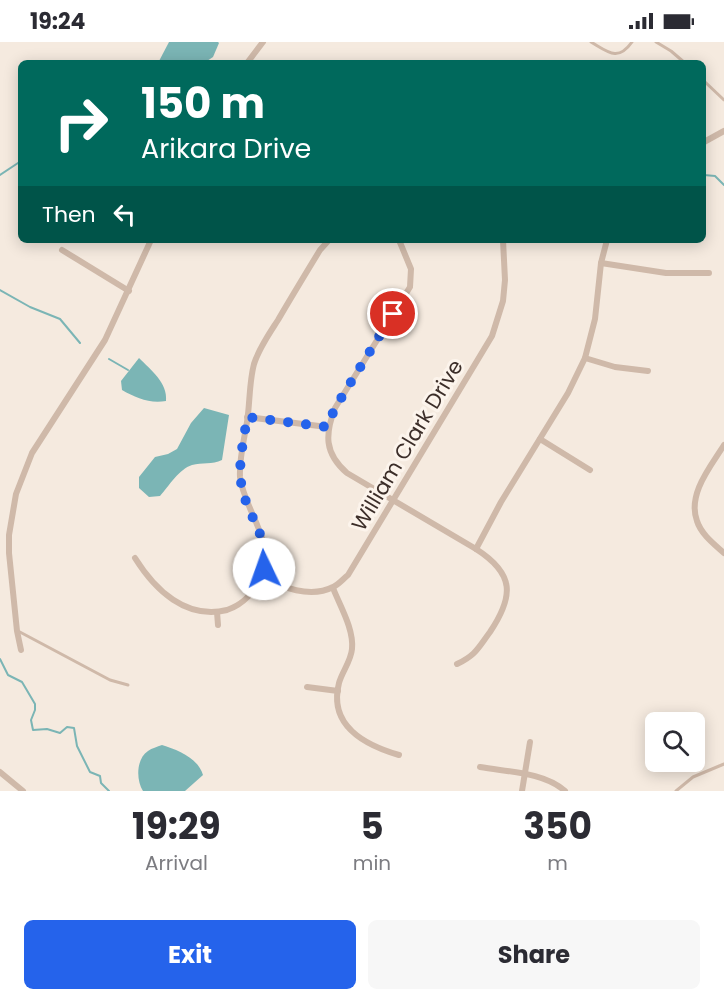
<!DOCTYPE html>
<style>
:root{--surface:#fff;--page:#f7f7f7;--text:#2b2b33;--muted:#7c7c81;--accent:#2563eb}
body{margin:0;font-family:Poppins,sans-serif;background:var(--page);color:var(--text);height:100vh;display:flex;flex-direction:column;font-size:22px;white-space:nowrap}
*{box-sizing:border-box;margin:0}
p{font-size:20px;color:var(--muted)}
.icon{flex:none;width:33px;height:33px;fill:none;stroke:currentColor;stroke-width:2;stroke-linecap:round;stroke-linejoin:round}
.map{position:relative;height:749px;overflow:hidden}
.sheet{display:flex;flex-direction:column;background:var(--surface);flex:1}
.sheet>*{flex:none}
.top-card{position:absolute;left:18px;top:18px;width:688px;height:183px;border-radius:9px;box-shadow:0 3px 15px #0003;background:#00695c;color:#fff;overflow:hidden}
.fabs{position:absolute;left:645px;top:670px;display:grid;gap:12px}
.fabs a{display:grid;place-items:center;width:60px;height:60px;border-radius:9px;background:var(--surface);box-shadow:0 3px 15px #0003;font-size:30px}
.pin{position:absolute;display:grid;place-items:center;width:51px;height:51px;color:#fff;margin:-26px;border:3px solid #fff;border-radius:50%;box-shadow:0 2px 6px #0007}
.me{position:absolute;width:66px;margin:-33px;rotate:357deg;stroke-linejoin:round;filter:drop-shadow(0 0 4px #0008)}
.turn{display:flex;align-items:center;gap:21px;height:126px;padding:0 24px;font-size:27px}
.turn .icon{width:78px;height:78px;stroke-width:2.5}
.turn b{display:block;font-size:42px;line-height:51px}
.then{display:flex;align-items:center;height:57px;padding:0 24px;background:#0003;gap:12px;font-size:22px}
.eta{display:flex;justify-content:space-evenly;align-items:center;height:102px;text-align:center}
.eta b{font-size:36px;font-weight:700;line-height:42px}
.primary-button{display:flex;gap:12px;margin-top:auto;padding:12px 24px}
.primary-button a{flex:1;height:69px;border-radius:9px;background:var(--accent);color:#fff;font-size:24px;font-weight:700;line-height:69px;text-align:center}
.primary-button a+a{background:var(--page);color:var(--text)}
.status{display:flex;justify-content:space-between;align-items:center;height:42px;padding:0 30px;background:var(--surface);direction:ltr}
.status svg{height:16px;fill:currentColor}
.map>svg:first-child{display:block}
</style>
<div class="status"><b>19:24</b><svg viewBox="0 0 49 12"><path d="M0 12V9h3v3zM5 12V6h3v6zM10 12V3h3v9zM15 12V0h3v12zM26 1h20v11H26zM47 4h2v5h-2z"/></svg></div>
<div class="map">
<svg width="724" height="749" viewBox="0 0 724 749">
<rect width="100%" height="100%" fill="#f5eadf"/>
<g fill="#7bb5b5">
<polygon points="169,0 218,0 219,1 213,15 204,21 158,21"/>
<path d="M139,316C151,328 168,341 166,359C150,362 136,356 122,348L121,339Z"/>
<path d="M204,366L229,373L222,418C212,423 202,420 192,423C179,427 169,444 160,454L149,455L139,446V435L155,415L168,412L177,407L191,381Z"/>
<path d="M162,703C178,708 198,716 203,733L185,749H143C136,738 136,717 148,709C152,706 157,705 162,703Z"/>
</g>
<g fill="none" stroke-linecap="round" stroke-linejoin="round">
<g stroke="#7bb5b5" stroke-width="2">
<polyline points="0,133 21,119"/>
<polyline points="704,133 715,134 724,143"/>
<polyline points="0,248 30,265 60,277 80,301"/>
<polyline points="109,317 128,328"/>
<polyline points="0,617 8,633 22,640 35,662 35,668 31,678 33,688 47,687 60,691 67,685 74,686 77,704 90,730 100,734 101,741 109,749"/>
</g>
<g stroke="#cfb9a9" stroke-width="3">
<path d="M591,0C608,10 618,20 632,0"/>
<polyline points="656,0 671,9 685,21"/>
<polyline points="704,39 724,58"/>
<polyline points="18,589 110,638 128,643"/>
<polyline points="676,749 693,735 724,722"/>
</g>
<g stroke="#cfb9a9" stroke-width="6">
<polyline points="247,21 263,0"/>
<polyline points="704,100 724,89"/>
<path d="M399,198L411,227L410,245L335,366C325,392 324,411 347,431L476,507C515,532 514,554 490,590C478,606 476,613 457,622"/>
<polyline points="62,208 129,249"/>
<polyline points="601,221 666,231 709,231"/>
<polyline points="585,316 615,325 648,329"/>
<polyline points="247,375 327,385"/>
<polyline points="540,397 590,428"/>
<path d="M724,403C711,424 687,452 697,479C701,492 714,502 724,511"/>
<polyline points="476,507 501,460 568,351 585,316 595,277 601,221 607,198"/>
<path d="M135,516C155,548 186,578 227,568C243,563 255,549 262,534C276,500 244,468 240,435C239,417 244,398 247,380C250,361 249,341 254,322C259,306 269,292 278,278C292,254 306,231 320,208L329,198"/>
<path d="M261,535C282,545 310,557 333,545C338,543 343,537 348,533L492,294L503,259L505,238L503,198"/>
<path d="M333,546C340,564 354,587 352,607C351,619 342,630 339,641C328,684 365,703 399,713"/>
<polyline points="217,570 218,583"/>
<polyline points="21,608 17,589 9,511 9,493 16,452 32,411 105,298 151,198"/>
<polyline points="307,645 338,649"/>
<path d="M480,725C507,730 544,730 565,749"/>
<polyline points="0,730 23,749"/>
<polyline points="522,749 530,700"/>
</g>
</g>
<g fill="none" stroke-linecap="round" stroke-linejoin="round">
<path stroke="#2563eb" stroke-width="10" stroke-dasharray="0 18" d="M264,527C268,491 249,478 242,446C237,422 244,399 247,375L327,385L335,366L393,272"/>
</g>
<g text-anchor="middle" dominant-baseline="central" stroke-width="6" stroke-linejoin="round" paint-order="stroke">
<g font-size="21" fill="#3c2e29" stroke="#fcf4ec">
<text transform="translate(407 403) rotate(-59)">William Clark Drive</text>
</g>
</g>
</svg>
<div class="fabs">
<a><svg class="icon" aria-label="search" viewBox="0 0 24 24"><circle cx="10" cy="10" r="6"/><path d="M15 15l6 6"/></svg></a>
</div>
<div class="pin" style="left:393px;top:272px;background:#d93025"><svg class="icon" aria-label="arrive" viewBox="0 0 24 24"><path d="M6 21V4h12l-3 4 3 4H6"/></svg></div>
<svg class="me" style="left:264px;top:527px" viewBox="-20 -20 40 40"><circle r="19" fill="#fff"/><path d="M0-13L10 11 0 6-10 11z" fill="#2563eb"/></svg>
<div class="top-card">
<div class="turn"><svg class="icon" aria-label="right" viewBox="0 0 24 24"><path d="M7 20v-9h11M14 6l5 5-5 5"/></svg><div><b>150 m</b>Arikara Drive</div></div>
<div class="then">Then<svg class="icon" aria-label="left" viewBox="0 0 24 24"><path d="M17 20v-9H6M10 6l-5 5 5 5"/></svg></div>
</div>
</div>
<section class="sheet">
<div class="eta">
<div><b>19:29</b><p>Arrival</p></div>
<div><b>5</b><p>min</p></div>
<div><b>350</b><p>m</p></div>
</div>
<div class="primary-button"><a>Exit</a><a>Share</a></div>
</section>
